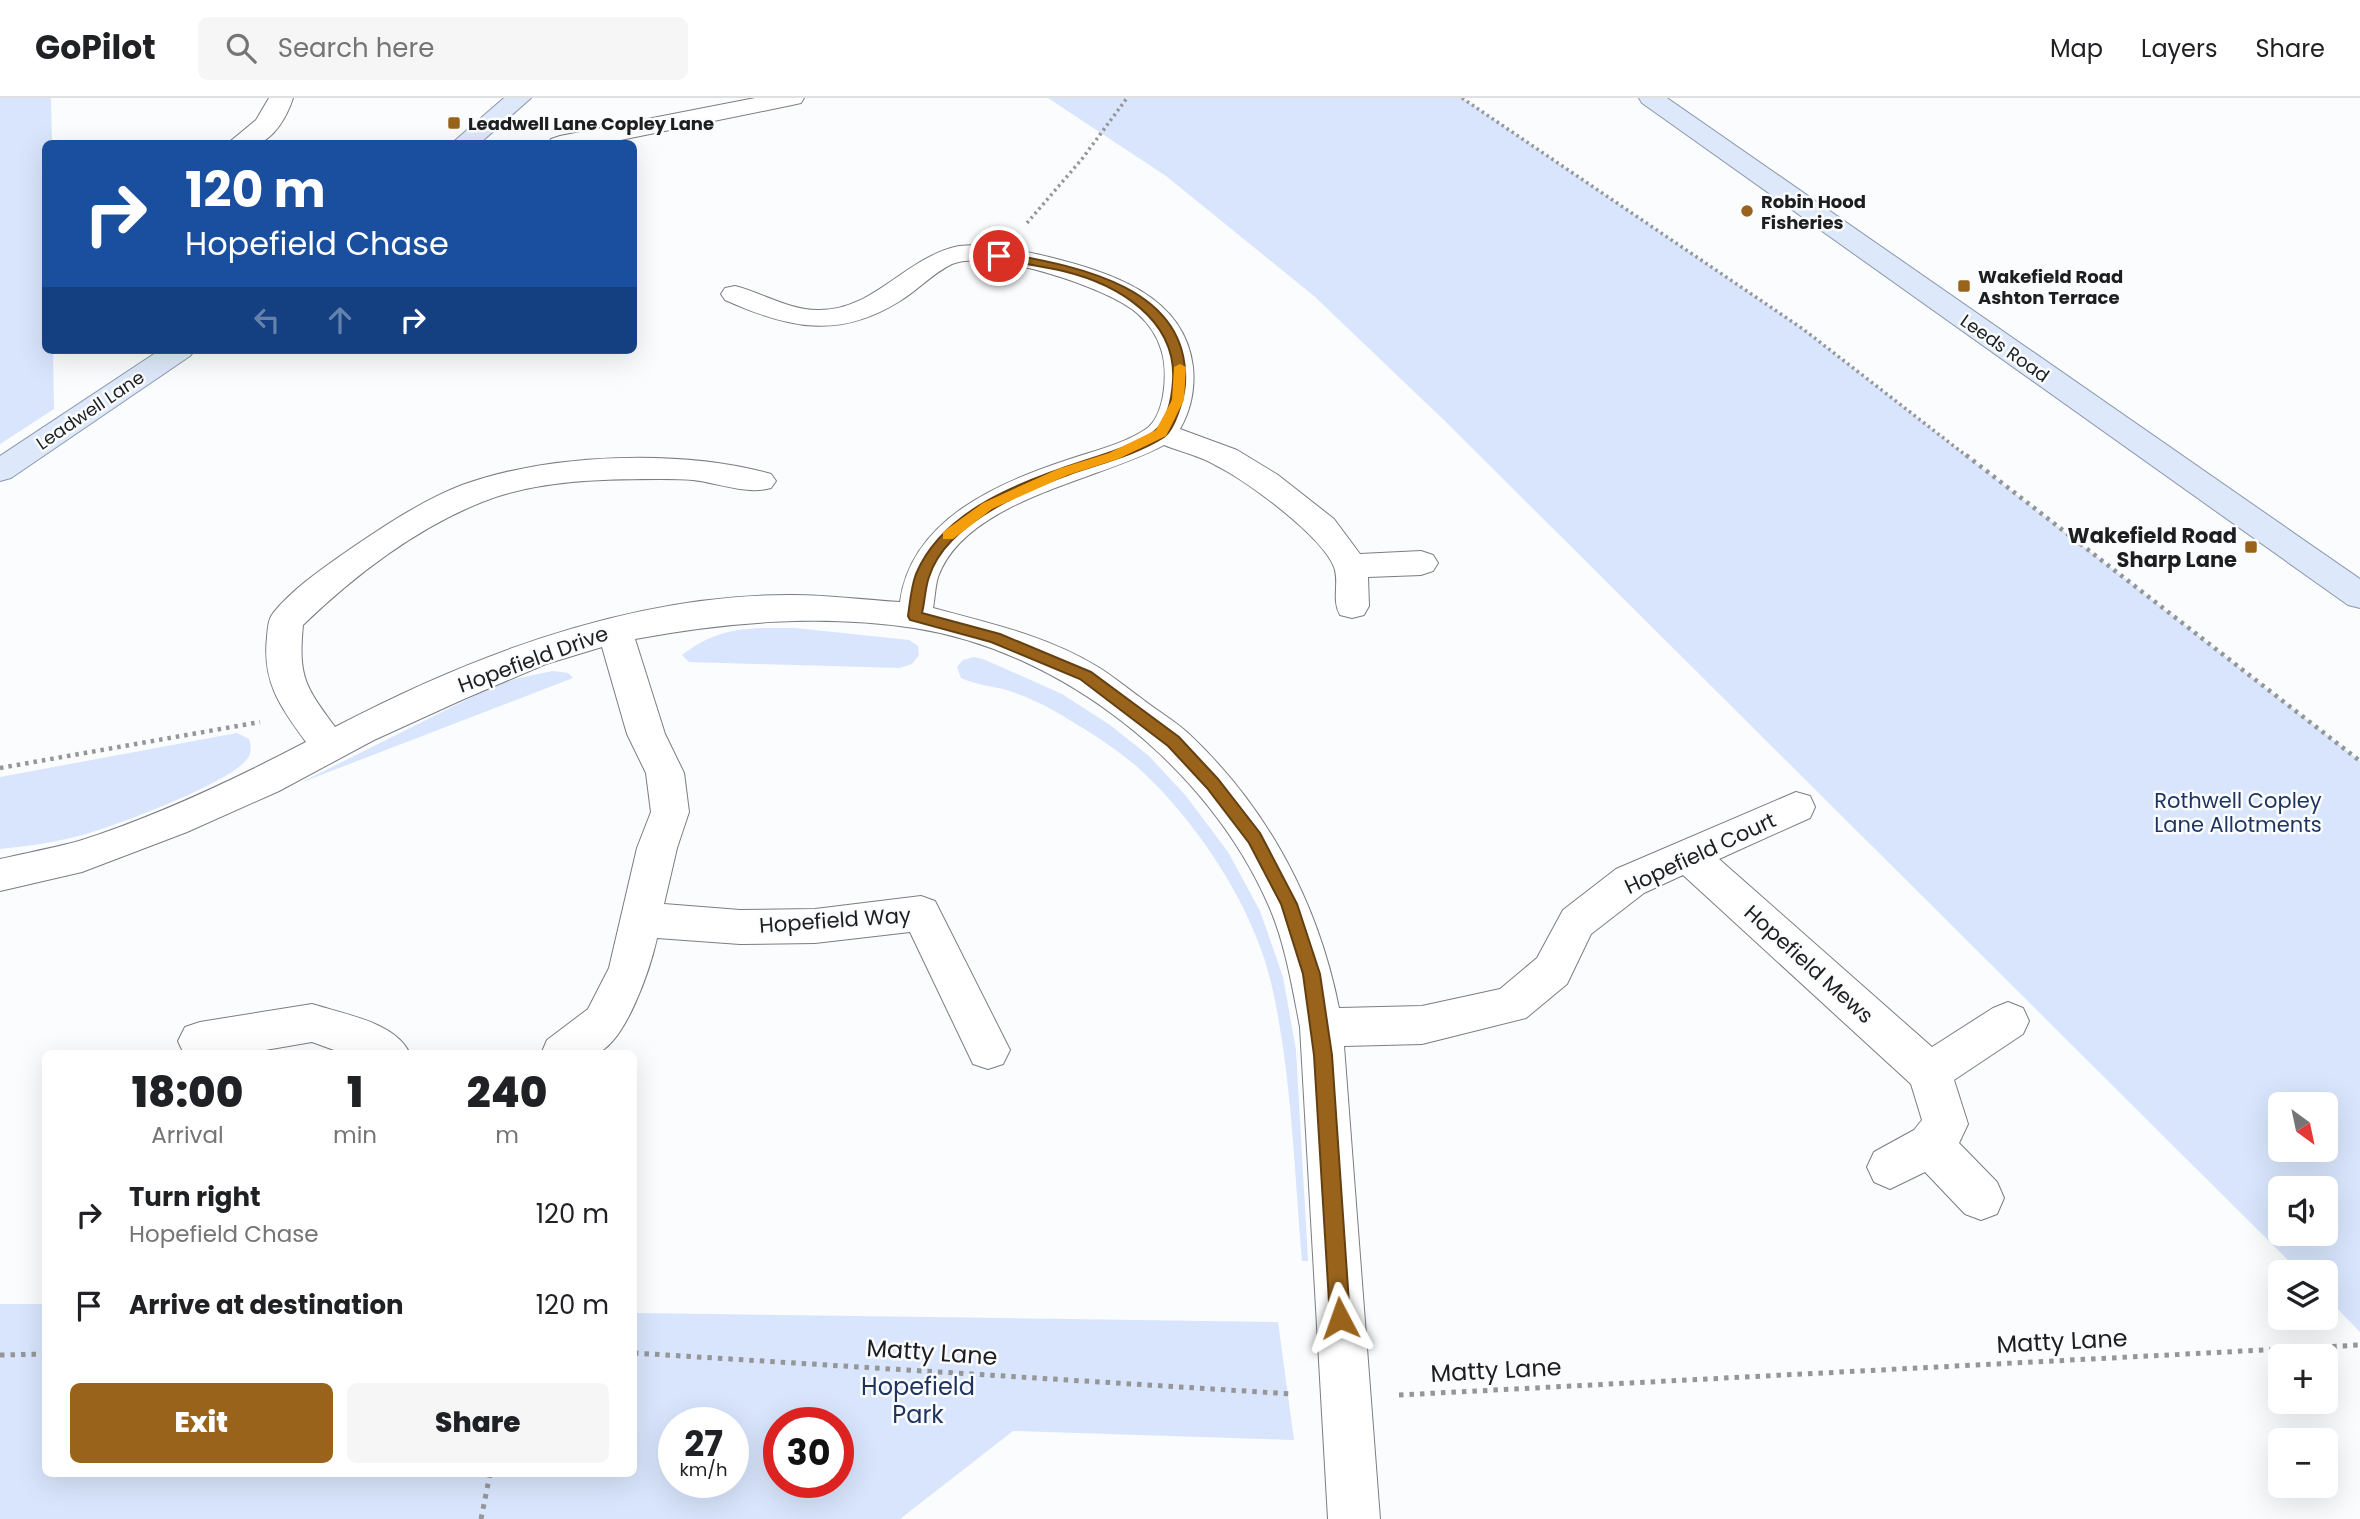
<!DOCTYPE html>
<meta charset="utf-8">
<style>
:root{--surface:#fff;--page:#f6f6f6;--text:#202124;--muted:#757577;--line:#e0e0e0;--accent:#99631c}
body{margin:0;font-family:Poppins,sans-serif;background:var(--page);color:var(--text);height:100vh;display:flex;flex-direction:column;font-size:26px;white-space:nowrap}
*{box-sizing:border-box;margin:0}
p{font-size:23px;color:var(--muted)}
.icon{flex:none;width:38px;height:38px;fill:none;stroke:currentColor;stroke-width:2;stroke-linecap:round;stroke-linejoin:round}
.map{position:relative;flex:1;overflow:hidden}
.sheet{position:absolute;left:42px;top:952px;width:595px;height:427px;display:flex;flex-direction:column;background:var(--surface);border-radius:10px;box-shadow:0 7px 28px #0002}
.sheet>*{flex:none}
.hud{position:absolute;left:42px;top:42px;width:595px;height:214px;border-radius:10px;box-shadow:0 7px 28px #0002;background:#1a4fa0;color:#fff;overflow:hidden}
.needle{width:46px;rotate:147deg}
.controls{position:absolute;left:2268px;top:994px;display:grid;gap:14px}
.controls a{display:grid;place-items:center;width:70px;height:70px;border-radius:10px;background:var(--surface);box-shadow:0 7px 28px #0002;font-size:35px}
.speed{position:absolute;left:658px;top:1309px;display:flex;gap:14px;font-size:35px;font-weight:700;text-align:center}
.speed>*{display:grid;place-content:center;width:91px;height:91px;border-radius:50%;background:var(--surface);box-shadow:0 7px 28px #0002;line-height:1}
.speed small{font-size:18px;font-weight:400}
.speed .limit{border:10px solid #d22;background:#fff;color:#111}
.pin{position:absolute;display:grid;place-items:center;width:60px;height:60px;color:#fff;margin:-30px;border:4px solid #fff;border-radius:50%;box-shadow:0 2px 7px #0007}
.me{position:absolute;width:77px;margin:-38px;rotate:356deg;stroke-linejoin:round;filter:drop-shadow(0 0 5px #0008)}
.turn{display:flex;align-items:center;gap:24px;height:147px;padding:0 28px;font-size:32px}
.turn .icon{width:91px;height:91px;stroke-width:2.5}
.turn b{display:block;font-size:49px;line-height:60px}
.lanes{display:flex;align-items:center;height:66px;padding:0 28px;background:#0003;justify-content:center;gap:35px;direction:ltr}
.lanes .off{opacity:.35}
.eta{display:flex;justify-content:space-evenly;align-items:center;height:119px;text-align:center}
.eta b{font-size:42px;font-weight:800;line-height:49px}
.action{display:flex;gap:14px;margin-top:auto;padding:14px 28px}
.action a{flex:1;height:80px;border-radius:10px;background:var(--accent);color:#fff;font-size:28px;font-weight:800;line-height:80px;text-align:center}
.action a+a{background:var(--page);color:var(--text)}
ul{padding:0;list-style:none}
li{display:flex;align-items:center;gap:21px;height:91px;padding:0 28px}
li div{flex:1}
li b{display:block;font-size:26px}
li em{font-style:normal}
header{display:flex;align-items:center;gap:42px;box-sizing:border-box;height:98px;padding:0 35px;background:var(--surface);border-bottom:2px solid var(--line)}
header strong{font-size:33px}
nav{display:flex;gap:38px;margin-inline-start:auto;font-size:24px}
.search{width:490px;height:63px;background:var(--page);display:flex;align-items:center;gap:18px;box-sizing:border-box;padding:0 24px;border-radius:10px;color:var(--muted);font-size:26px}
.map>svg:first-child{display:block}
</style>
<header>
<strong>GoPilot</strong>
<div class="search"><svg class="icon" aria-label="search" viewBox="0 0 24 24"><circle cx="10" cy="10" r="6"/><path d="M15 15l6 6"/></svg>Search here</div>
<nav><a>Map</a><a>Layers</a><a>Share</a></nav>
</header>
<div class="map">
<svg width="2360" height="1421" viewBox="0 0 2360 1421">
<rect width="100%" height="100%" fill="#fafcfe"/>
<g fill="#d8e5fc" fill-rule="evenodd">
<polygon points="0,0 51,0 52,45 46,46 46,252 53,252 54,311 0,346"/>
<path d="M1048,0H1462L1803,231L2360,663V1234L2326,1199V1174H2300L1446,324L1314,198L1166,78ZM2326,1006V1052H2280V1006ZM2280,1090H2326V1136H2280Z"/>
<path d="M762,530H795L909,542L918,548L919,557L912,566L899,570L689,564L682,557C708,537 730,531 762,530Z"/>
<path d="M974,559L983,561L1062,596L1110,627L1149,658L1186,698L1228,754L1260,813L1283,879L1296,952L1308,1163H1302C1294,1071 1292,975 1271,884C1253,807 1194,719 1135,667C1110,646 1080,628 1051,611C1038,604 1022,597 1007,592C992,588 976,587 961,580L957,569L963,562Z"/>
<polygon points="553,573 568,575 573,580 300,685 478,596 514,581"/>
<path d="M237,635L249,641C251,648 252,655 247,661C230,685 117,727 86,736C58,744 29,748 0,751V679Z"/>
<path d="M0,1206H45L46,1376H634V1215L1278,1224L1294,1342L1013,1333L900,1421H0ZM674,1325H733V1384H674ZM779,1325H838V1384H779Z"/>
</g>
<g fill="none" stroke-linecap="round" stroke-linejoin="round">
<g stroke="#7b7d82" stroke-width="2">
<g id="minor">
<path d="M269,0H293C288,16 274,43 255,46C246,47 236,46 227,46L256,22Z"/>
<path d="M959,148C989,145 1020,152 1049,159C1109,174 1185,197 1193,269C1195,290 1191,312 1180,331L1237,352L1278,377L1334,421L1360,456L1421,453L1433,457L1438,465L1433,473L1421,477L1368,479L1369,508L1364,517L1352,520L1340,517C1331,501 1340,485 1334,469C1322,438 1246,382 1215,367C1200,358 1181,354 1164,347C1101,382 966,401 938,479C935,489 935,500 933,510C989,525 1048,538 1098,569C1113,578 1127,590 1141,600C1156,612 1174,622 1188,635C1267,709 1318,804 1339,910L1422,908L1500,891L1537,860L1563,812L1616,771L1796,694L1810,698L1815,709L1810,720L1719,761L1932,949L1993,910L2008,904L2023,910L2029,923L2023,936L1954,982L1968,1026L1959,1045L1997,1084L2004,1100L1997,1116L1981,1122L1965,1116L1925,1074L1890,1091L1874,1084L1867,1069L1874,1054L1914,1032L1922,1022L1911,986L1683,777L1644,795L1591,836L1567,886L1526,920L1422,946L1344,948L1380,1421H1328L1300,929C1292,888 1285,844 1268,806C1208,669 1063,553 914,530C820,516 728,524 635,541L665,636L684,675L689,714L677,750L664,806L740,812L815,811L921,798L935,803L1010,952L1003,966L988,971L973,966L910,834L815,845L740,846L657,840C651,868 626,946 595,956C582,959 554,956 541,956L547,942L588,911L609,870L637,750L651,714L646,675L627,636L602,549L546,566L464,601L374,642L279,693L187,734L82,774L0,793V761C26,755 53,750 79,743C157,718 233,682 306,644C280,608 262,584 267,539C268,529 268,521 274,514C293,491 319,473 343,456C381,430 419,404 462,387C550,355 682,351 771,376L776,383L771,390C747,397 718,385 693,382C682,381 671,381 661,381C602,381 537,382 482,404C415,431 355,477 303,527C298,579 305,588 335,629C474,556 634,496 793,497C828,497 864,502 900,504C911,422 997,385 1067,362C1093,353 1124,346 1146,331C1166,317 1168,272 1161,251C1157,238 1148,225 1138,216C1108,189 990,151 952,166C933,175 918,192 900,203C838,242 788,230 725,202L721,196L725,190L735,188C763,195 788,212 818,212C874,213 905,159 959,148Z"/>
<path d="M312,906C343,916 396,924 410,956H345L312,944L242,956H184L178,943L185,929L200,924Z"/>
</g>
</g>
<g stroke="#7b7d82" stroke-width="2">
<polygon id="tertiary" points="755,0 804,0 801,5 792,7 601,46 548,46 551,41 560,38"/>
</g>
<g stroke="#8c97ac" stroke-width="2">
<g id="primary">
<polygon points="504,0 531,0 479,46 451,46"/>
<polygon points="1639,0 1667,0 2360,481 2360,510 2348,507 1642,5"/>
<polygon points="160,252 195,252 190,258 11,380 0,383 0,358"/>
</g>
</g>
<g stroke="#949698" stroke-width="3.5" stroke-dasharray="2.5 3.5" stroke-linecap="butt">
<polyline points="1462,0 1803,231 1968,359"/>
<polyline points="1027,125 1082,61 1127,0"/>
</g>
<g stroke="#949698" stroke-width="4.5" stroke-dasharray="3.5 5" stroke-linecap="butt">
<polyline points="1966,357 2360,663"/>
<polyline points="0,670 260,624"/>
</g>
<g stroke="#949698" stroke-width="5" stroke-dasharray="4.5 6" stroke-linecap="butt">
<polyline points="634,1255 1293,1296"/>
<polyline points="0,1257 46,1256"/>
<polyline points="1399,1297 2360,1247"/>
<polyline points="481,1421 490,1376"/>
</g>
<use href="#minor" fill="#fff" fill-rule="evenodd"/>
<use href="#tertiary" fill="#fff" fill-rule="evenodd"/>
<use href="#primary" fill="#dde8fa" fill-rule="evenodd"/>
</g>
<path fill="#99631c" stroke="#634012" stroke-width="2" d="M999,154C1074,168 1191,187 1185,286C1184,300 1175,331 1164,339C1136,357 1101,365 1070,376C1023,393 945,427 929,479C925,490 925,503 922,515L1000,536L1091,574L1179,639L1218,681L1260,735L1297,806L1320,876L1332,957L1350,1220L1347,1228L1340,1231L1333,1228L1330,1220L1314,957L1303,876L1281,806L1249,745L1207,690L1168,648L1080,581L991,544L910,522L908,518C910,505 911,489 916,476C943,411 1025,382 1087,362C1103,357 1145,343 1156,332C1168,321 1172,298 1173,283C1177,221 1117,186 1063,173C1041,168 1018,165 995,160V155Z"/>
<polygon fill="#f59e0b" points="1180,266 1186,269 1184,302 1166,338 1118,361 1068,377 992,411 953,441 943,441 943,434 983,405 1058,371 1109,355 1156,332 1172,302 1174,269"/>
<g fill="#99631c" stroke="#fafcfe" stroke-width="2.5">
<rect x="447" y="18" width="14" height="14" rx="3.5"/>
<circle cx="1747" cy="113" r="7"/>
<rect x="1957" y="181" width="14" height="14" rx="3.5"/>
<rect x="2244" y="442" width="14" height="14" rx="3.5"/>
</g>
<g text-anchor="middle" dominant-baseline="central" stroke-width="5" stroke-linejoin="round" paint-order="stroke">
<g font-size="18" font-weight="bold" fill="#1d1e20" stroke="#fafcfe" text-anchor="start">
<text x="468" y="25">Leadwell Lane Copley Lane</text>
<text x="1761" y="103">Robin Hood<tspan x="1761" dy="21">Fisheries</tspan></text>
<text x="1978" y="178">Wakefield Road<tspan x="1978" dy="21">Ashton Terrace</tspan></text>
</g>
<g font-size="18" fill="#1d1e20" stroke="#fafcfe">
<text transform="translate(2005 250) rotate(35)">Leeds Road</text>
<text transform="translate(90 312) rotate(-34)">Leadwell Lane</text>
</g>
<g font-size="21" font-weight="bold" fill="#1d1e20" stroke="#fafcfe" text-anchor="end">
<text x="2237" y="437">Wakefield Road<tspan x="2237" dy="24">Sharp Lane</tspan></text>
</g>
<g font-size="21" fill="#1d1e20" stroke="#fafcfe">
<text transform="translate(533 561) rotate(-20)">Hopefield Drive</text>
<text transform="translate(1700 755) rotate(-25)">Hopefield Court</text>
<text transform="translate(835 822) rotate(-4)">Hopefield Way</text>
<text transform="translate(1809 866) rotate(42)">Hopefield Mews</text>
</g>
<g font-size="21" fill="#1e335f" stroke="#fafcfe">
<text x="2238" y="702">Rothwell Copley<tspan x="2238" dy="24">Lane Allotments</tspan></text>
</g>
<g font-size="24" fill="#1d1e20" stroke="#fafcfe">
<text transform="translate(2062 1243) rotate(-3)">Matty Lane</text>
<text transform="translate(932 1254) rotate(4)">Matty Lane</text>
<text transform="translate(1496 1272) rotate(-3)">Matty Lane</text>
</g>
<g font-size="24" fill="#1e335f" stroke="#fafcfe">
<text x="918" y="1288">Hopefield<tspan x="918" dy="28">Park</tspan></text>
</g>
</g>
</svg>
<div class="controls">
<a><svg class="needle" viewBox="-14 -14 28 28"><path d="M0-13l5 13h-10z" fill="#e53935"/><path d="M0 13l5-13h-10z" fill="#757577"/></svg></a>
<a><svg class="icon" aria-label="sound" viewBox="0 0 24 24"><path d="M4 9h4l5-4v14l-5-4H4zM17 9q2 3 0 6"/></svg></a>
<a><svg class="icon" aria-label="layers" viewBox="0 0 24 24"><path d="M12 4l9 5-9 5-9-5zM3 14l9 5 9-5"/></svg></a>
<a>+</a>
<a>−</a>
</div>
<div class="speed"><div>27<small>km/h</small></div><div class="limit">30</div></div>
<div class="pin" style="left:999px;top:158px;background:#d93025"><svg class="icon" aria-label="arrive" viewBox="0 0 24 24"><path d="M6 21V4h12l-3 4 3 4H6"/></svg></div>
<svg class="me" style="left:1340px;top:1220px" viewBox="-20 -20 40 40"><path d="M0-17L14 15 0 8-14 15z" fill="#99631c" stroke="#fff" stroke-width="4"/></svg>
<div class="hud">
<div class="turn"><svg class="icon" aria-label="right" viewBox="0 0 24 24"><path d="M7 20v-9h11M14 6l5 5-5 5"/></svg><div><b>120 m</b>Hopefield Chase</div></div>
<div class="lanes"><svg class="icon off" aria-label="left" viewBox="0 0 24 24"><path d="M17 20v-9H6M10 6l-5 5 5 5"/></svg><svg class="icon off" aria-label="ahead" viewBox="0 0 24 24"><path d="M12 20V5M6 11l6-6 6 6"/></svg><svg class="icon" aria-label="right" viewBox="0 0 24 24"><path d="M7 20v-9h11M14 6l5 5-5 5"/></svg></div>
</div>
<section class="sheet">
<div class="eta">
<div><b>18:00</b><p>Arrival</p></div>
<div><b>1</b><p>min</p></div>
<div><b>240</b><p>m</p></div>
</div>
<ul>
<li><svg class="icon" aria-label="right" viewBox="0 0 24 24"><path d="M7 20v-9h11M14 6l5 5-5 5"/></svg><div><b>Turn right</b><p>Hopefield Chase</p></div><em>120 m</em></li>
<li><svg class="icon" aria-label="arrive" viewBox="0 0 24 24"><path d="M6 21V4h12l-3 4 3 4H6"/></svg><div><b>Arrive at destination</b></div><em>120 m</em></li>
</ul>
<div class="action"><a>Exit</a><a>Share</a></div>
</section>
</div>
